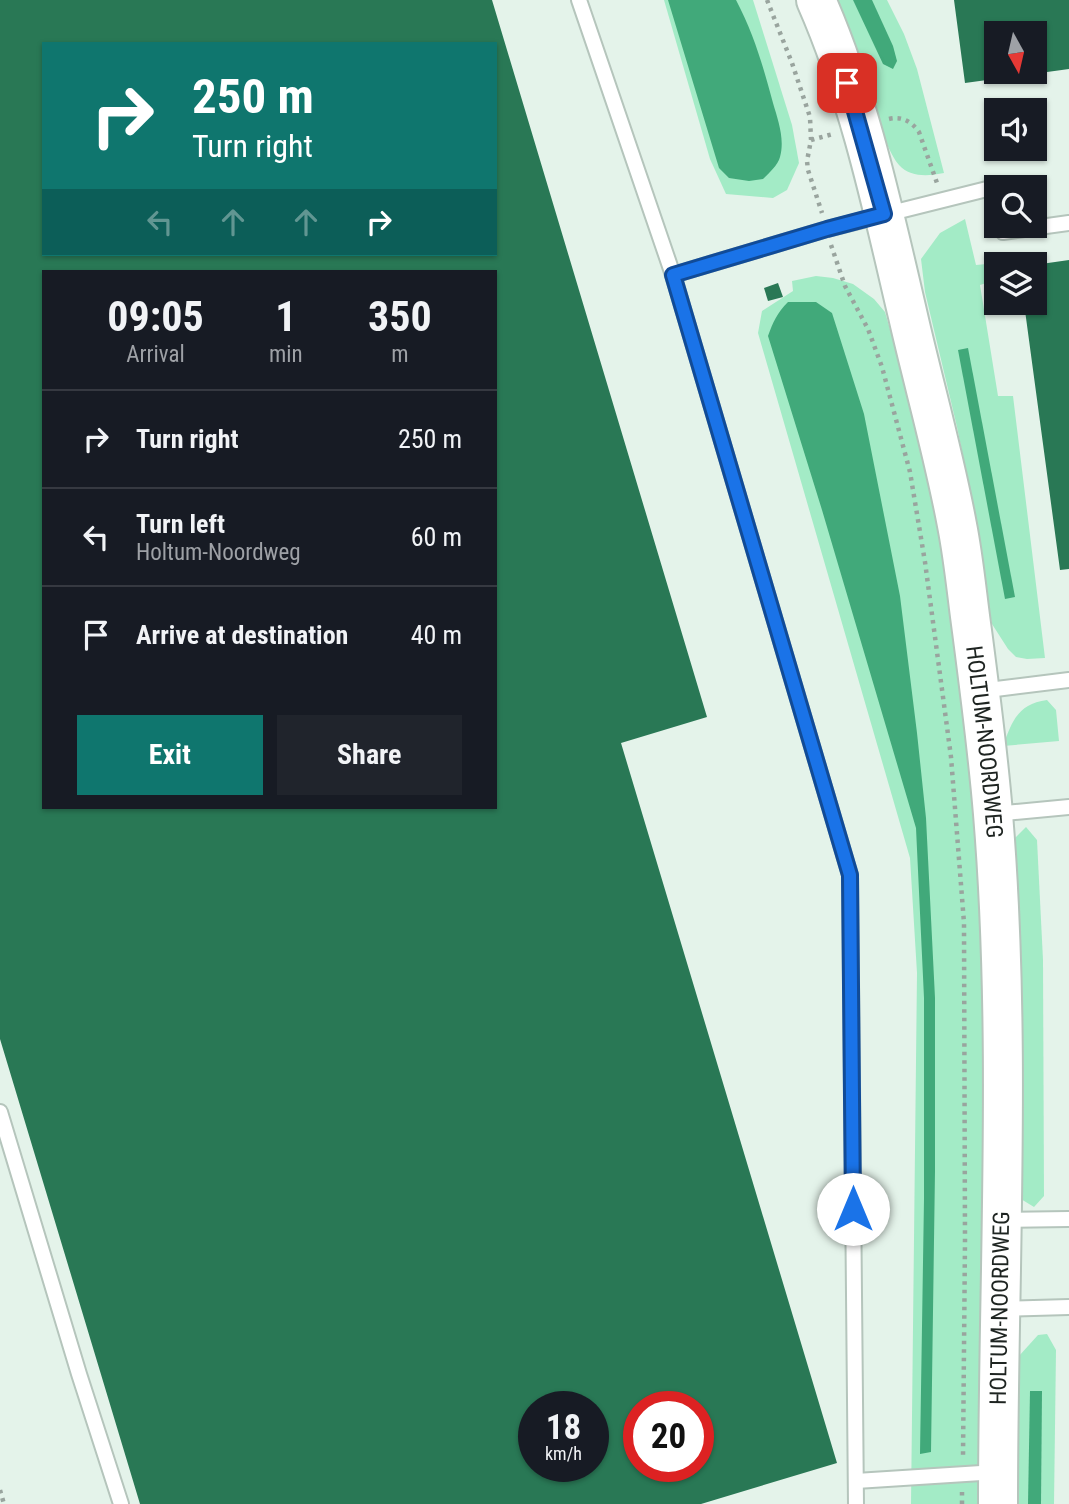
<!DOCTYPE html>
<style>
:root{--surface:#171b24;--page:#20242c;--text:#f1f3f6;--muted:#9ea1a6;--line:#363941;--accent:#0f766e}
body{margin:0;font-family:"Roboto Condensed",sans-serif;background:var(--page);color:var(--text);height:100vh;display:flex;flex-direction:column;font-size:26px;white-space:nowrap}
*{box-sizing:border-box;margin:0}
p{font-size:23px;color:var(--muted)}
.icon{flex:none;width:38px;height:38px;fill:none;stroke:currentColor;stroke-width:2;stroke-linecap:round;stroke-linejoin:round}
.map{position:relative;flex:1;overflow:hidden}
.drawer{position:absolute;left:42px;top:270px;width:455px;height:539px;display:flex;flex-direction:column;background:var(--surface);border-radius:0px;box-shadow:0 2px 5px #0004}
.drawer>*{flex:none}
.guide{position:absolute;left:42px;top:42px;width:455px;height:214px;border-radius:0px;box-shadow:0 2px 5px #0004;background:#0f766e;color:#fff;overflow:hidden}
.needle{width:46px;rotate:172deg}
.tools{position:absolute;left:984px;top:21px;display:grid;gap:14px}
.tools a{display:grid;place-items:center;width:63px;height:63px;border-radius:0px;background:var(--surface);box-shadow:0 2px 5px #0004;font-size:35px}
.speed{position:absolute;left:518px;top:1391px;display:flex;gap:14px;font-size:35px;font-weight:700;text-align:center}
.speed>*{display:grid;place-content:center;width:91px;height:91px;border-radius:50%;background:var(--surface);box-shadow:0 2px 5px #0004;line-height:1}
.speed small{font-size:18px;font-weight:400}
.speed .limit{border:10px solid #d22;background:#fff;color:#111}
.pin{position:absolute;display:grid;place-items:center;width:60px;height:60px;color:#fff;margin:-30px;border-radius:14px;box-shadow:0 4px 10px #0006}
.me{position:absolute;width:77px;margin:-38px;rotate:0deg;stroke-linejoin:round;filter:drop-shadow(0 0 5px #0008)}
.turn{display:flex;align-items:center;gap:24px;height:147px;padding:0 35px;font-size:32px}
.turn .icon{width:91px;height:91px;stroke-width:2.5}
.turn b{display:block;font-size:49px;line-height:60px}
.lanes{display:flex;align-items:center;height:66px;padding:0 35px;background:#0003;justify-content:center;gap:35px;direction:ltr}
.lanes .off{opacity:.35}
.eta{display:flex;justify-content:space-evenly;align-items:center;height:119px;text-align:center}
.eta b{font-size:42px;font-weight:700;line-height:49px}
.button{display:flex;gap:14px;margin-top:auto;padding:14px 35px}
.button a{flex:1;height:80px;border-radius:0px;background:var(--accent);color:#fff;font-size:28px;font-weight:700;line-height:80px;text-align:center}
.button a+a{background:var(--page);color:var(--text)}
ul{padding:0;list-style:none}
li{display:flex;align-items:center;gap:21px;height:98px;padding:0 35px;border-top:2px solid var(--line)}
li div{flex:1}
li b{display:block;font-size:26px}
li em{font-style:normal}
.map>svg:first-child{display:block}
</style>
<div class="map">
<svg width="1069" height="1504" viewBox="0 0 1069 1504">
<rect width="100%" height="100%" fill="#e4f3ea"/>
<g fill="#a3ebc6">
<polygon points="664,0 753,0 792,125 799,163 787,190 773,198 726,194 710,159"/>
<path d="M832,0H887L904,34L917,69L944,173C929,176 911,178 899,165C883,146 875,103 867,79C857,52 844,26 832,0Z"/>
<polygon points="965,219 976,265 997,263 996,280 980,285 998,396 1013,396 1045,658 1027,659 1016,657 1008,649 992,624 979,558 970,491 957,427 925,292 921,259 940,233"/>
<polygon points="816,276 833,278 853,284 874,299 885,312 908,391 945,561 972,780 984,938 987,1165 980,1504 911,1504 917,973 910,858 758,333 762,311 793,291 792,281"/>
<path d="M1047,700L1056,710L1059,741L1003,746C1012,721 1018,704 1047,700Z"/>
<polygon points="1026,827 1037,840 1043,960 1044,1196 1034,1207 1016,1196 1008,845"/>
<polygon points="1047,1334 1056,1350 1054,1504 1016,1504 1019,1356 1038,1335"/>
</g>
<g fill="#41a97a">
<path d="M668,0H736C754,34 763,66 773,103C778,120 785,139 780,157C778,165 769,173 763,179L749,181L729,178L719,168Z"/>
<polygon points="853,0 872,0 893,46 897,61 893,69 883,64"/>
<path d="M788,302H816L832,313L864,414L900,596L917,733L926,818L935,998V1171L931,1452L920,1454L924,1199V998L916,828L822,510L768,336C773,322 777,313 788,302Z"/>
<polygon points="968,348 1015,597 1005,599 958,350"/>
<polygon points="1030,1391 1042,1391 1041,1504 1028,1504"/>
</g>
<g fill="#297855" fill-rule="evenodd">
<path d="M0,0H492L707,717L621,743L837,1463L701,1504H140L0,1039ZM44,44H495V254H44ZM44,271H495V807H44ZM534,1407H593V1466H534ZM639,1407H698V1466H639Z"/>
<path d="M954,0H1069V69L965,83ZM996,33H1034V72H996Z"/>
<polygon points="1069,260 1069,569 1060,570 1024,303 1034,303 1034,265"/>
<polygon points="778,283 783,297 768,301 764,288"/>
</g>
<g fill="none" stroke-linecap="round" stroke-linejoin="round">
<g stroke="#b5c5bc" stroke-width="18">
<g id="lane">
<polyline points="579,0 673,275 850,875 856,1504"/>
<polyline points="1001,226 1003,232 1069,223"/>
<polyline points="673,275 827,229 991,188 996,205"/>
<polyline points="980,691 1069,680"/>
<polyline points="994,814 1069,807"/>
<polyline points="0,1112 79,1374 121,1504"/>
<polyline points="1002,1220 1069,1219"/>
<polyline points="1002,1309 1069,1307"/>
<polyline points="856,1481 997,1472"/>
</g>
</g>
<g stroke="#b5c5bc" stroke-width="42">
<g id="secondary">
<path id="s1" d="M816,0C860,100 883,210 908,316C924,386 944,455 957,525C964,560 967,596 972,631C980,692 988,753 993,814C1012,1043 998,1274 998,1504"/>
</g>
</g>
<g stroke="#99a49e" stroke-width="4.5" stroke-dasharray="3.5 5" stroke-linecap="butt">
<polyline points="767,0 792,63 810,117 811,140 807,161 808,170 822,213"/>
<path d="M889,119C902,116 911,121 919,132L937,183"/>
<polyline points="811,140 833,134"/>
<polyline points="831,245 845,286 868,329 882,367 910,472 925,562 951,757 964,923 965,1240 963,1457"/>
<polyline points="0,1490 4,1504"/>
<polyline points="962,1504 962,1490"/>
</g>
<use href="#lane" stroke="#fff" stroke-width="14"/>
<use href="#secondary" stroke="#fff" stroke-width="38"/>
</g>
<g fill="none" stroke-linecap="round" stroke-linejoin="round">
<g stroke="#114b97" stroke-width="18">
<polyline id="route" points="847,83 884,214 827,229 673,275 850,875 853,1209"/>
</g>
<use href="#route" stroke="#1a73e8" stroke-width="12"/>
</g>
<g text-anchor="middle" dominant-baseline="central" stroke-width="7" stroke-linejoin="round" paint-order="stroke">
<g font-size="23" fill="#1e2421" stroke="#fff">
<text stroke="none"><textPath href="#s1" startOffset="763">HOLTUM-NOORDWEG</textPath></text>
<text transform="translate(1000 1308) rotate(-89)">HOLTUM-NOORDWEG</text>
</g>
</g>
</svg>
<div class="tools">
<a><svg class="needle" viewBox="-14 -14 28 28"><path d="M0-13l5 13h-10z" fill="#e53935"/><path d="M0 13l5-13h-10z" fill="#9ea1a6"/></svg></a>
<a><svg class="icon" aria-label="sound" viewBox="0 0 24 24"><path d="M4 9h4l5-4v14l-5-4H4zM17 9q2 3 0 6"/></svg></a>
<a><svg class="icon" aria-label="search" viewBox="0 0 24 24"><circle cx="10" cy="10" r="6"/><path d="M15 15l6 6"/></svg></a>
<a><svg class="icon" aria-label="layers" viewBox="0 0 24 24"><path d="M12 4l9 5-9 5-9-5zM3 14l9 5 9-5"/></svg></a>
</div>
<div class="speed"><div>18<small>km/h</small></div><div class="limit">20</div></div>
<div class="pin" style="left:847px;top:83px;background:#d93025"><svg class="icon" aria-label="arrive" viewBox="0 0 24 24"><path d="M6 21V4h12l-3 4 3 4H6"/></svg></div>
<svg class="me" style="left:853px;top:1209px" viewBox="-20 -20 40 40"><circle r="19" fill="#fff"/><path d="M0-13L10 11 0 6-10 11z" fill="#1a73e8"/></svg>
<div class="guide">
<div class="turn"><svg class="icon" aria-label="right" viewBox="0 0 24 24"><path d="M7 20v-9h11M14 6l5 5-5 5"/></svg><div><b>250 m</b>Turn right</div></div>
<div class="lanes"><svg class="icon off" aria-label="left" viewBox="0 0 24 24"><path d="M17 20v-9H6M10 6l-5 5 5 5"/></svg><svg class="icon off" aria-label="ahead" viewBox="0 0 24 24"><path d="M12 20V5M6 11l6-6 6 6"/></svg><svg class="icon off" aria-label="ahead" viewBox="0 0 24 24"><path d="M12 20V5M6 11l6-6 6 6"/></svg><svg class="icon" aria-label="right" viewBox="0 0 24 24"><path d="M7 20v-9h11M14 6l5 5-5 5"/></svg></div>
</div>
<section class="drawer">
<div class="eta">
<div><b>09:05</b><p>Arrival</p></div>
<div><b>1</b><p>min</p></div>
<div><b>350</b><p>m</p></div>
</div>
<ul>
<li><svg class="icon" aria-label="right" viewBox="0 0 24 24"><path d="M7 20v-9h11M14 6l5 5-5 5"/></svg><div><b>Turn right</b></div><em>250 m</em></li>
<li><svg class="icon" aria-label="left" viewBox="0 0 24 24"><path d="M17 20v-9H6M10 6l-5 5 5 5"/></svg><div><b>Turn left</b><p>Holtum-Noordweg</p></div><em>60 m</em></li>
<li><svg class="icon" aria-label="arrive" viewBox="0 0 24 24"><path d="M6 21V4h12l-3 4 3 4H6"/></svg><div><b>Arrive at destination</b></div><em>40 m</em></li>
</ul>
<div class="button"><a>Exit</a><a>Share</a></div>
</section>
</div>
